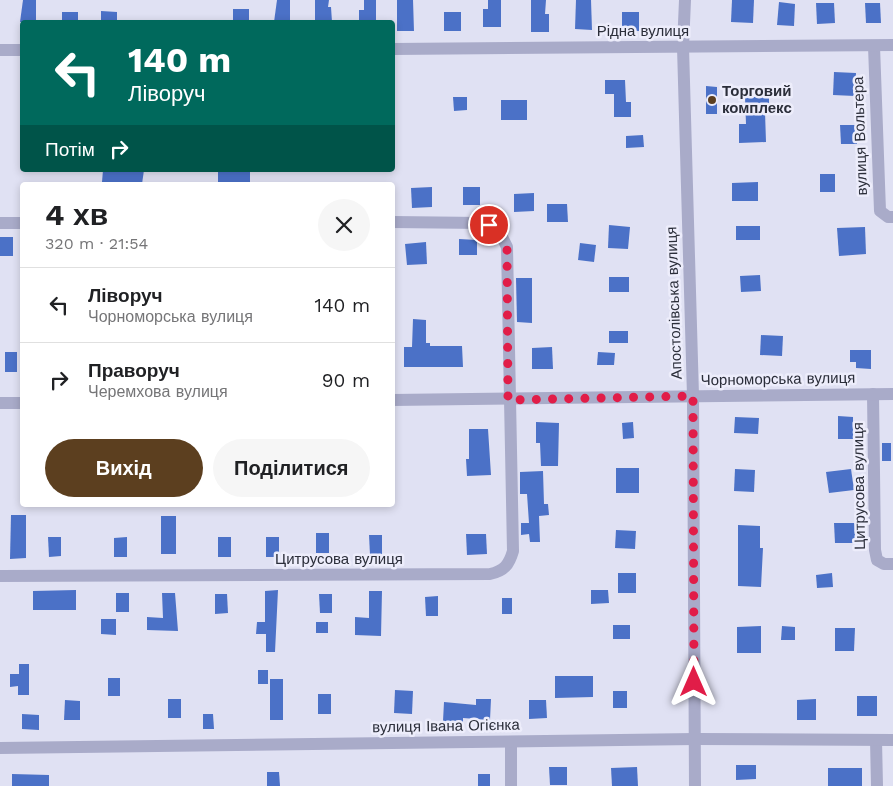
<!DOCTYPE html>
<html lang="uk">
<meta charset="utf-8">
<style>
:root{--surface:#fff;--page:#f6f6f6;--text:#202124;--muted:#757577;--line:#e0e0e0;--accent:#5c3f1f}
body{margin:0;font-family:"Work Sans",sans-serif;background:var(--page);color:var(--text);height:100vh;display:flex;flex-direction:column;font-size:19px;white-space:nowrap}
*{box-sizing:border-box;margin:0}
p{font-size:16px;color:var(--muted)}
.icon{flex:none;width:28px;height:28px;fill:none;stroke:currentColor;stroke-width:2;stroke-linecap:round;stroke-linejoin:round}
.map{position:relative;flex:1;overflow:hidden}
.side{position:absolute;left:20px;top:182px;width:375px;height:325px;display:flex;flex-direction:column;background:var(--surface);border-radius:5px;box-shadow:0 2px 8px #0003}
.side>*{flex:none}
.top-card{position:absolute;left:20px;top:20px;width:375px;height:152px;border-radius:5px;box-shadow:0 2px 8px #0003;background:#00695c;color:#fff;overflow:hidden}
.pin{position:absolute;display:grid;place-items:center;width:42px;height:42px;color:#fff;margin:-21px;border:2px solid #fff;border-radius:50%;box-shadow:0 1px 5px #0007}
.me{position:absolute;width:55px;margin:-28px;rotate:0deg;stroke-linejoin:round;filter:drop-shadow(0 0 4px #0008)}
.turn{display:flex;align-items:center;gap:18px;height:105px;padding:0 25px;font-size:22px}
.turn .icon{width:65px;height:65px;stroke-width:2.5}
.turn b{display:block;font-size:35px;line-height:42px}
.then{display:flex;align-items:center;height:48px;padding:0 25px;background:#0003;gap:10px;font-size:19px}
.round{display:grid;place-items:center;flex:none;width:52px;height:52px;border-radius:26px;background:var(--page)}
.summary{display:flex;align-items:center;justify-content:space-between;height:85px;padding:0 25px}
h1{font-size:30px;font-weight:700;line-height:38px}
.cta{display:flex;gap:10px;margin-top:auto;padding:10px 25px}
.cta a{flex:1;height:58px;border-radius:30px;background:var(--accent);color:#fff;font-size:20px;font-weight:700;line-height:58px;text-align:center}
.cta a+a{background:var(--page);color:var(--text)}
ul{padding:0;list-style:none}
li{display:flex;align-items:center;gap:15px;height:75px;padding:0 25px;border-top:1px solid var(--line)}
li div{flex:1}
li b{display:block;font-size:19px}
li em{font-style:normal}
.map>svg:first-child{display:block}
</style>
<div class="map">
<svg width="893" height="786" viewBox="0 0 893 786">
<rect width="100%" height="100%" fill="#e0e1f3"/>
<g fill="#4b71c7">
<polygon points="23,0 36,0 36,22 20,22"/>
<polygon points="277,0 290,0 290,22 274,22"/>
<polygon points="315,0 329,0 328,7 331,7 332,22 315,22"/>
<polygon points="364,0 376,0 376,22 359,22 359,10 364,10"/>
<polygon points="397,0 413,0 414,31 397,31"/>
<polygon points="488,0 501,0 501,27 483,27 483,9 488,9"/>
<polygon points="531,0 546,0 545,14 549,14 549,32 531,32"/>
<polygon points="576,0 591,0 592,30 575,29"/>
<polygon points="732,0 754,0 753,23 731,22"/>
<polygon points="779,2 795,4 794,26 777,25"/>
<polygon points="816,3 834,3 835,23 817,24"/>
<polygon points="865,3 880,3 881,23 866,23"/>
<rect x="233" y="9" width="16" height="13"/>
<polygon points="101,11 117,12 117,22 101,22"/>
<rect x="62" y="12" width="16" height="10"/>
<rect x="444" y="12" width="17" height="19"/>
<polygon points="622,12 639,12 639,31 622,30"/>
<polygon points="834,72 856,73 855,96 833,95"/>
<polygon points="605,80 625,80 626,102 631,102 631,117 614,117 614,94 605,94"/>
<polygon points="706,86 717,87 717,114 706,114"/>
<polygon points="453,97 467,97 467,110 454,111"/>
<polygon points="745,97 769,97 769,112 765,112 766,142 739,143 739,124 746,124"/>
<rect x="501" y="100" width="26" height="20"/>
<polygon points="840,125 857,125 857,144 841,144"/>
<polygon points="643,135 644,147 626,148 626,136"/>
<polygon points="103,170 144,170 142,184 102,182"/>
<rect x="218" y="170" width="32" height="15"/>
<rect x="820" y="174" width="15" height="18"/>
<polygon points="758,182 758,201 732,201 732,183"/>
<polygon points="432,187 432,207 412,208 411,188"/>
<rect x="463" y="187" width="17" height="18"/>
<polygon points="534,193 534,211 514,212 514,194"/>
<polygon points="547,204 567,204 568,222 547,222"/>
<polygon points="609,225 630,227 628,249 608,248"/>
<rect x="736" y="226" width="24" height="14"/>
<polygon points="865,227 866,254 839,256 837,228"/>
<rect x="0" y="237" width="13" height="19"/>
<polygon points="459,239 477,240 477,255 459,255"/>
<polygon points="426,242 427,264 407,265 405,244"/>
<polygon points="580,243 596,245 594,262 578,260"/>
<polygon points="760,275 761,291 741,292 740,276"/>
<rect x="609" y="277" width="20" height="15"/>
<polygon points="516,278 532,278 532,323 517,322"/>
<polygon points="413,319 426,320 426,343 430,343 430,346 462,346 463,367 404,367 404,347 412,347"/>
<rect x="609" y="331" width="19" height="12"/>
<polygon points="761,335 783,336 782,356 760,355"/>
<polygon points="552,347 553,369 532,369 532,348"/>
<polygon points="850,350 871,350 871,369 856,368 856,362 850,362"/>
<rect x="5" y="352" width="12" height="20"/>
<polygon points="598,352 615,353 614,365 597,365"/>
<polygon points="838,416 853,417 853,439 838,439"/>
<polygon points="735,417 759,418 758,434 734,433"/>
<polygon points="536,422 559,423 558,466 541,466 540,443 536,443"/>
<polygon points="633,422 634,438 623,439 622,423"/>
<polygon points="469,429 488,429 491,475 467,476 466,459 469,459"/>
<rect x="882" y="443" width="9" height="18"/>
<rect x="616" y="468" width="23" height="25"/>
<polygon points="735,469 755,470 754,492 734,491"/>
<polygon points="851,469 854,490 829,493 826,472"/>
<polygon points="543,471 544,504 548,504 549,515 539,516 540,542 530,542 529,534 521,535 521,523 529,523 527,494 520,494 520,472"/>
<polygon points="11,515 26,515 26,558 10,559"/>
<rect x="161" y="516" width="15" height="38"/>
<polygon points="834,523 855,523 855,543 835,543"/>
<polygon points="738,525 760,526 760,548 763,548 761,587 738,586"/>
<polygon points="616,530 636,531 635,549 615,548"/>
<rect x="316" y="533" width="13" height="20"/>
<polygon points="466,534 486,534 487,554 467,555"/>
<polygon points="369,535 382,535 382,555 370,555"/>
<polygon points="48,537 61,537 61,556 49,557"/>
<polygon points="127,537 127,557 114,557 114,538"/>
<rect x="218" y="537" width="13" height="20"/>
<rect x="266" y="537" width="13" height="20"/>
<rect x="618" y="573" width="18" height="20"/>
<polygon points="832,573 833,587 817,588 816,575"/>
<polygon points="76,590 76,610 33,610 33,591"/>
<polygon points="278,590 275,652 266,652 266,634 256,634 257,622 265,622 265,591"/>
<polygon points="591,590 608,590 609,603 591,604"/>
<polygon points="369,591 382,591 381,636 355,635 355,617 369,618"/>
<rect x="116" y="593" width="13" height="19"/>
<polygon points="162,593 175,593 178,631 147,630 147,617 163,618"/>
<polygon points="215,594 227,594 228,613 215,614"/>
<polygon points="319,594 332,594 332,613 320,613"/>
<polygon points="438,596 438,616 426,616 425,597"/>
<rect x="502" y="598" width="10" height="16"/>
<polygon points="101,619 116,619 116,635 101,634"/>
<rect x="316" y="622" width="12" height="11"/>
<rect x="613" y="625" width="17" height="14"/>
<polygon points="761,626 761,653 737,653 737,627"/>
<polygon points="782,626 795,627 795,640 781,640"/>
<polygon points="835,628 855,628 854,651 835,651"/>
<polygon points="19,664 29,664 29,695 18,695 18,686 10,687 10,674 19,674"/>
<rect x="258" y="670" width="10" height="14"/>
<polygon points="555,676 593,676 593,697 555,698"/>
<rect x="108" y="678" width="12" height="18"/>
<rect x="270" y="679" width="13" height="41"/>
<polygon points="395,690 413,691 412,714 394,713"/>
<rect x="613" y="691" width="14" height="17"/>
<rect x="318" y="694" width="13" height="20"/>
<rect x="857" y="696" width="20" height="20"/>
<rect x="168" y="699" width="13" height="19"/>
<polygon points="476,699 491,699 490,720 463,718 463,723 443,721 444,702 476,705"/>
<polygon points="816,699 816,720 797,720 797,700"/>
<polygon points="65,700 80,701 80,720 64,720"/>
<polygon points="529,700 546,700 547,718 529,719"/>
<polygon points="22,714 39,715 39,730 22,729"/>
<polygon points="203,714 213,714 214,729 203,729"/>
<polygon points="736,765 756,765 756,779 736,780"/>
<polygon points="549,767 567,767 567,785 550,785"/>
<polygon points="637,767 638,786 612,786 611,768"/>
<rect x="828" y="768" width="34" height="18"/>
<polygon points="267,772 279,772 280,786 267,786"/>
<polygon points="12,774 49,775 49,786 12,786"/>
<rect x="478" y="774" width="12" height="12"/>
</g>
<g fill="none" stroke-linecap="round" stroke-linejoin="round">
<g stroke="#a9abc9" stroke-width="12">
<polyline points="874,46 880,211 888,217 893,217"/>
<polyline points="392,49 893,45"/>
<polyline points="0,50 22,50"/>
<polyline points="0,223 22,223"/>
<polyline points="873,394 875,550 877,560 884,564 893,564"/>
<polyline points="392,400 893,394"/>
<polyline points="0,403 22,403"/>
<path d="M0,576L490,574C504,571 509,565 513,551L507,247L500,233L482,223L392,222"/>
<polyline points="876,740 877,786"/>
<polyline points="511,742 511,786"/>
<polyline points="0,748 695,739 893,740"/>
</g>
<polyline stroke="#a9abc9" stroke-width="12" points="685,0 683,47 693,396 695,786"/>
</g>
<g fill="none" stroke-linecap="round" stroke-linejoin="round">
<polyline stroke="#e11d48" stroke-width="9" stroke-dasharray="0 16.2" points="489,225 500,233 507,247 508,400 693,396 694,682"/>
</g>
<circle fill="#5c3f1f" stroke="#ededfb" stroke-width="2" cx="712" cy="100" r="5"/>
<g text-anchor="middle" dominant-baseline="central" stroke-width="5" stroke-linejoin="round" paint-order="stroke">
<g font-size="15" fill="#2b2e3a" stroke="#ededfb">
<text x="643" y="31">Рідна вулиця</text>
<text transform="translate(860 136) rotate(-92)">вулиця Вольтера</text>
<text transform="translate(674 303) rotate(-92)">Апостолівська вулиця</text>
<text transform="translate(778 379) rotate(-1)">Чорноморська вулиця</text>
<text transform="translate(859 486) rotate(-91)">Цитрусова вулиця</text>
<text x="339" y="559">Цитрусова вулиця</text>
<text transform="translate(446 726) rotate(-1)">вулиця Івана Огієнка</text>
</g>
<g font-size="15" font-weight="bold" fill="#2b2e3a" stroke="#ededfb" text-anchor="start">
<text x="722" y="91">Торговий<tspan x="722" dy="17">комплекс</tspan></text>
</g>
</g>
</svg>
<div class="pin" style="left:489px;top:225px;background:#d93025"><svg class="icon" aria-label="arrive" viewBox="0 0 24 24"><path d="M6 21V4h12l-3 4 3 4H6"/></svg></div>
<svg class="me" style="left:694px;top:682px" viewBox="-20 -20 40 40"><path d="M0-17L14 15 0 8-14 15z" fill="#e11d48" stroke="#fff" stroke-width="4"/></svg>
<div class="top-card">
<div class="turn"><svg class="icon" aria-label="left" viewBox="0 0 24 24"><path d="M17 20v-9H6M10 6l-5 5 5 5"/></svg><div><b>140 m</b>Ліворуч</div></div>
<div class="then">Потім<svg class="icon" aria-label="right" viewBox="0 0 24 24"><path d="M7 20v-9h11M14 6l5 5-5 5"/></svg></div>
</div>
<section class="side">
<div class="summary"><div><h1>4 хв</h1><p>320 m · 21:54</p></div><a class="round"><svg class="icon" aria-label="close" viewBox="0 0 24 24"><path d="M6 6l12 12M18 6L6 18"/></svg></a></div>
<ul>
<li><svg class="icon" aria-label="left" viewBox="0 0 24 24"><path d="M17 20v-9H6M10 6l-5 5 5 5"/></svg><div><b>Ліворуч</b><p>Чорноморська вулиця</p></div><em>140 m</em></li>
<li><svg class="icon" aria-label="right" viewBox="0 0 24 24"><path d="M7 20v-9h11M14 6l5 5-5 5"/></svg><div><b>Праворуч</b><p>Черемхова вулиця</p></div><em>90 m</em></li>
</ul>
<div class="cta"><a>Вихід</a><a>Поділитися</a></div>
</section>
</div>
